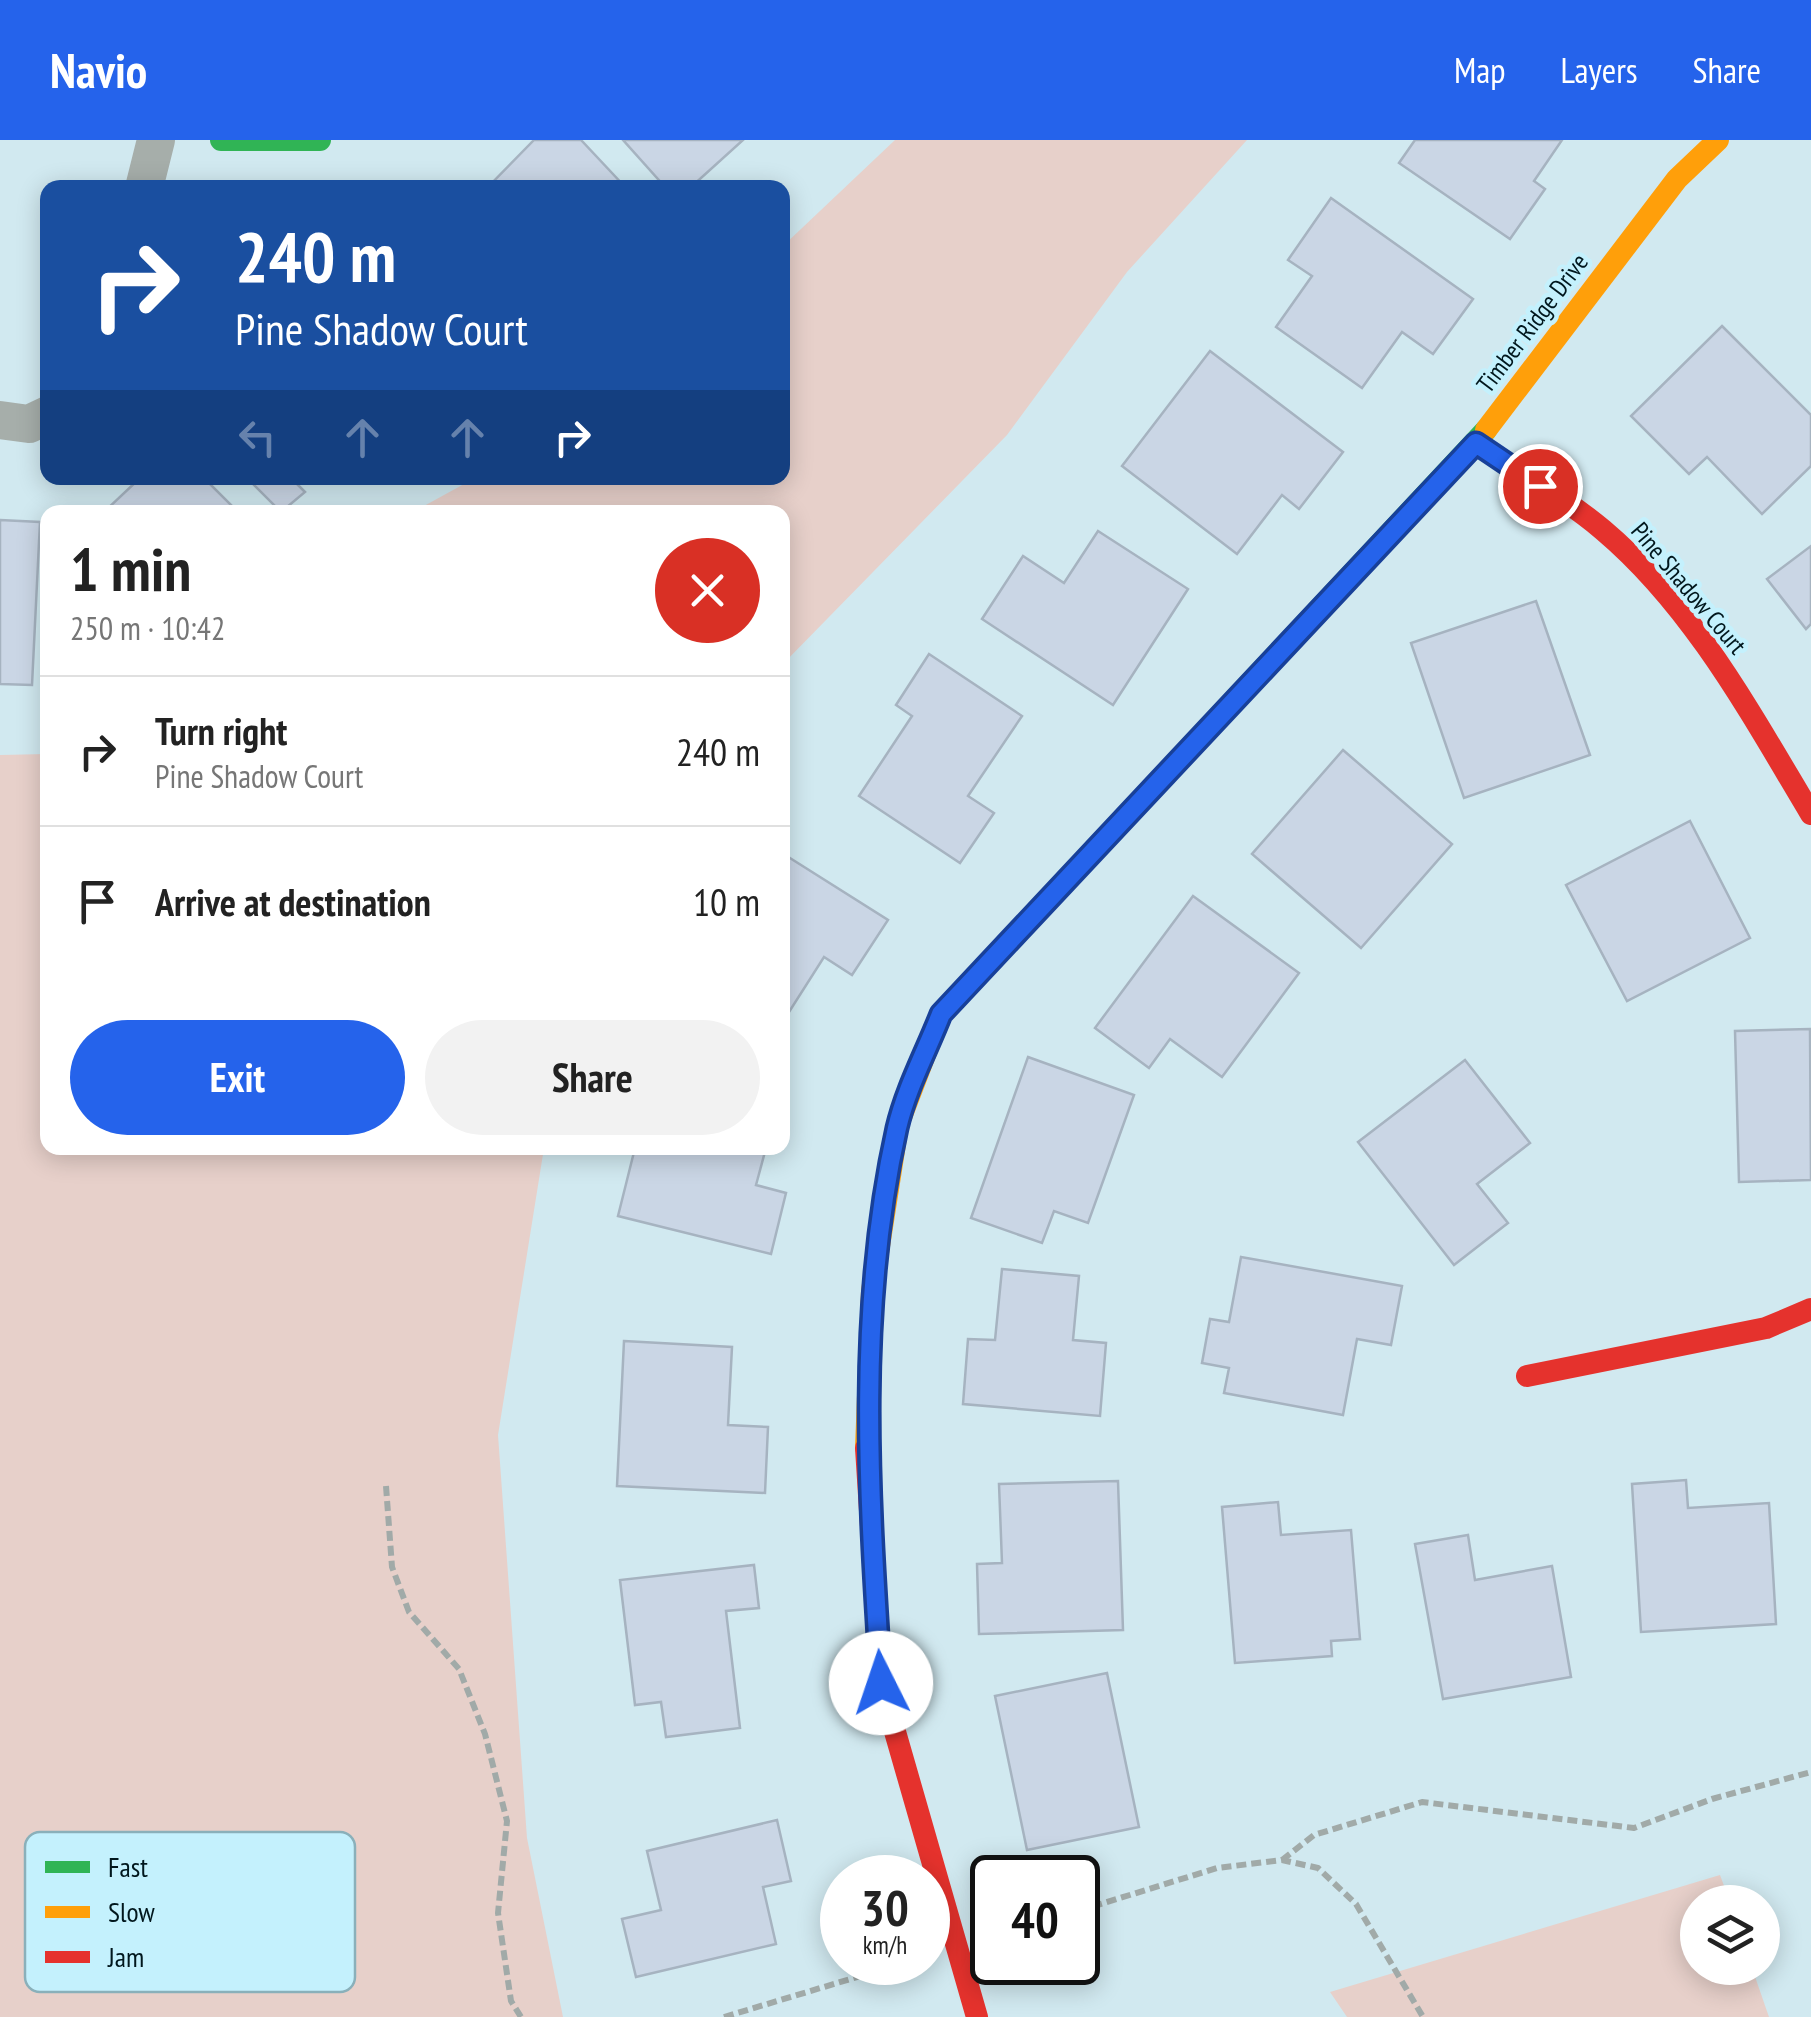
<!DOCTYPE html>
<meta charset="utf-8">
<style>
:root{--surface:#fff;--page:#f2f2f2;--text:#222;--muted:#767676;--line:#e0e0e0;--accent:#2563eb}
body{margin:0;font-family:"PT Sans Narrow",sans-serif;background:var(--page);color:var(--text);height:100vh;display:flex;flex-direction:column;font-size:38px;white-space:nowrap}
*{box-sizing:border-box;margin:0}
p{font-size:32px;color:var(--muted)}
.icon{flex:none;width:55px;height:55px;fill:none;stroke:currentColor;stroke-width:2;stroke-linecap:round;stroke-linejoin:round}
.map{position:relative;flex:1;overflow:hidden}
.panel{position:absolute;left:40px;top:365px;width:750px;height:650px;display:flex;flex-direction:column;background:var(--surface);border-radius:20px;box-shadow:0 5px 25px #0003}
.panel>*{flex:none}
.banner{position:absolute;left:40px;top:40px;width:750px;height:305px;border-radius:20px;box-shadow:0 5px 25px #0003;background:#1a4fa0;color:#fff;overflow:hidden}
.buttons{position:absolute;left:1680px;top:1745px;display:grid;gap:20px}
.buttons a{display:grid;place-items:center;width:100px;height:100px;border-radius:50%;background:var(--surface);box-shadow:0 5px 25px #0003;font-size:50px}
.speed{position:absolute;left:820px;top:1715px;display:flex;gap:20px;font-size:50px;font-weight:700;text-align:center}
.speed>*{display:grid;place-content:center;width:130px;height:130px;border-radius:50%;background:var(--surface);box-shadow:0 5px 25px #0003;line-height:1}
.speed small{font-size:25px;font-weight:400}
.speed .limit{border:5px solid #111;border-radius:15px;background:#fff;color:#111}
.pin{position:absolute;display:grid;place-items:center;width:85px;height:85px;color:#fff;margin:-42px;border:5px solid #fff;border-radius:50%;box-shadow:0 2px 10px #0007}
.me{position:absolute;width:110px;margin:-55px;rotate:356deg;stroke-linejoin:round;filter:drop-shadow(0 0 8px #0008)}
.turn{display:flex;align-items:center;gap:35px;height:210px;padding:0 30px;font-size:45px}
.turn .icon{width:130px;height:130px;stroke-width:2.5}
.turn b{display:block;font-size:70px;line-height:85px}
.lanes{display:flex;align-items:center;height:95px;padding:0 30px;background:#0003;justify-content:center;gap:50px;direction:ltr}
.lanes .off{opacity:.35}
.round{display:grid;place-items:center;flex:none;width:105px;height:105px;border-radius:52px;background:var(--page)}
.overview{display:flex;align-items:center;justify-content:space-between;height:170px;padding:0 30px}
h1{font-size:60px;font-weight:800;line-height:75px}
.button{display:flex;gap:20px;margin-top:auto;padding:20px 30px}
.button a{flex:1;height:115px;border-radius:60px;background:var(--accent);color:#fff;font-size:40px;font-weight:800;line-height:115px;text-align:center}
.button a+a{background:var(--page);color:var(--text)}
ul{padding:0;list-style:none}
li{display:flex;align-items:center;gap:30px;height:150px;padding:0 30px;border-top:2px solid var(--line)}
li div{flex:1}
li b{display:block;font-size:38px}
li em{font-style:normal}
header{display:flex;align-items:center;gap:60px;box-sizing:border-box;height:140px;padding:0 50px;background:var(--accent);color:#fff}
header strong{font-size:48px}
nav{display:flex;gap:55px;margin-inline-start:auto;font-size:35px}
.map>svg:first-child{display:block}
</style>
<header>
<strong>Navio</strong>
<nav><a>Map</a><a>Layers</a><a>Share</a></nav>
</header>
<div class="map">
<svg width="1811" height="1877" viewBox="0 0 1811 1877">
<rect width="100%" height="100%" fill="#d1e9f0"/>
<g fill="#e7d0ca">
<polygon points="895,0 1247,0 1127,132 1007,295 783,524 782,372 413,372 475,338 782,338 783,106"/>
<polygon points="47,614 48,1008 544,1008 498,1295 527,1698 563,1877 0,1877 0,615"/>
<polygon points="1720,1735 1730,1762 1698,1762 1698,1828 1752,1828 1769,1877 1347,1877 1330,1852"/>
</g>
<g fill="#cad6e5" stroke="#a6b3c0" stroke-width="2.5">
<polygon points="534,0 581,0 626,48 487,48"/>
<polygon points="623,0 743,0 690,48 666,48"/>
<polygon points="1415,0 1562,0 1534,41 1545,49 1510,99 1399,23"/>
<polygon points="1331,58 1473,159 1433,214 1402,192 1362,248 1276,187 1312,136 1288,120"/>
<polygon points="1722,186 1811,275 1811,326 1762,374 1707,317 1689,334 1631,276"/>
<polygon points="1210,211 1343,312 1299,369 1282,355 1237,414 1122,326"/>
<polygon points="140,338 204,338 238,372 104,372"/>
<polygon points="247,338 302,338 296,343 305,352 281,372"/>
<polygon points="0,380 40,382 32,545 0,544"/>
<polygon points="1098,391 1188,449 1113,565 982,479 1023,416 1064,443"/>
<polygon points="1811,406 1811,484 1806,489 1767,439"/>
<polygon points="1536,461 1590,615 1464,658 1411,503"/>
<polygon points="929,514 1022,576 968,656 994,673 960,723 859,656 912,576 896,565"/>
<polygon points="1343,610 1452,704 1361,808 1252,714"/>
<polygon points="1690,681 1750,798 1627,861 1566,745"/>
<polygon points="782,713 888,780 852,835 824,817 782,883"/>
<polygon points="1193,756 1299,833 1222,937 1170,899 1149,928 1095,888"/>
<polygon points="1810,889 1811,1040 1739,1042 1735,891"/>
<polygon points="1028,917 1134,955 1088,1083 1054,1071 1042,1103 971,1078"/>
<polygon points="1465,920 1530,1003 1477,1044 1508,1083 1454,1125 1358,1002"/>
<polygon points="635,1008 766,1008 756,1045 786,1053 771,1114 618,1076"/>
<polygon points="1241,1117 1402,1146 1391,1205 1357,1199 1343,1275 1224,1253 1229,1228 1202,1223 1210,1179 1229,1182"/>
<polygon points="1002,1129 1079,1136 1073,1200 1106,1203 1100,1276 963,1264 968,1199 995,1200"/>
<polygon points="624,1201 732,1207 728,1285 768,1287 765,1353 617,1346"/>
<polygon points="1686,1340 1688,1368 1769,1363 1776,1484 1641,1492 1632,1344"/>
<polygon points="1118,1341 1123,1490 979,1494 977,1424 1002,1423 999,1344"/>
<polygon points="1278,1362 1281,1395 1351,1390 1360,1499 1331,1501 1332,1516 1235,1523 1222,1367"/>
<polygon points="1468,1395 1475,1440 1552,1426 1571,1537 1443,1559 1415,1404"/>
<polygon points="754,1425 759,1468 726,1471 740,1588 666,1597 661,1562 635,1565 620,1440"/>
<polygon points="1107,1533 1139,1687 1027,1710 995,1556"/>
<polygon points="777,1680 791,1741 763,1747 776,1804 636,1837 622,1779 661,1770 647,1711"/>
</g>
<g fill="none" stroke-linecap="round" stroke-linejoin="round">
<g stroke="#a1aaa8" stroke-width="6" stroke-dasharray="10 5" stroke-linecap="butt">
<polyline points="386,1346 392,1427 409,1472 459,1529 485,1594 507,1681 498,1773 511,1861 521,1877"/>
<polyline points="1282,1720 1314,1695 1422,1662 1634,1688 1712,1659 1811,1632"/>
<polyline points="1078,1771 1217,1728 1282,1720 1318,1728 1356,1764 1423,1877"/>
<polyline points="724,1877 907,1822"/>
</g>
<g stroke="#a6aeaa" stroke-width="38">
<polyline points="144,48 156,0"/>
<polyline points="0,280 29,284 48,275"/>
</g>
<g stroke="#30b455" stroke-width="22">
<polyline points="221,0 320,0"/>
<polyline points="1019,790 1486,290"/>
</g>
<g stroke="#ff9f0a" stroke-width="22">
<polyline points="1486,290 1677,39 1718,0"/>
<polyline points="866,1308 872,1151 898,985 941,873 1019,790"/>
</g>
<g stroke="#e5322d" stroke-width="22">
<path d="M1476,303C1518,332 1564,357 1603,390C1693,466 1751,574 1811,674"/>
<polyline points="1527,1236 1766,1188 1811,1169"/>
<polyline points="866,1308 881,1543 977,1877"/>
</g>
</g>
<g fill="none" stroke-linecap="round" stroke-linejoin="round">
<g stroke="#184099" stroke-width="25">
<path id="route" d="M881,1543C869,1357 856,1171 897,988C906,949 927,910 941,874L1476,303L1540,346"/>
</g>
<use href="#route" stroke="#2563eb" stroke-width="18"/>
</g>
<g text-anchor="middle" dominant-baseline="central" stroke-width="9" stroke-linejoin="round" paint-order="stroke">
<g font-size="25" fill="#01171d" stroke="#c4f1fd">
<text transform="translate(1532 183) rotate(-53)">Timber Ridge Drive</text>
<text transform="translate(1689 448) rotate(50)">Pine Shadow Court</text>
</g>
</g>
<rect x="25" y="1692" width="330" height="160" rx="15" fill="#c4f1fd" stroke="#8ab0ba" stroke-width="2.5"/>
<rect x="45" y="1721" width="45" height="12" fill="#30b455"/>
<rect x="45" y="1766" width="45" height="12" fill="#ff9f0a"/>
<rect x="45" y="1811" width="45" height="12" fill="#e5322d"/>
<g font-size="28" fill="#01171d">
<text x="108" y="1737">Fast</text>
<text x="108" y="1782">Slow</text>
<text x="108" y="1827">Jam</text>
</g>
</svg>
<div class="buttons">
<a><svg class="icon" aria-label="layers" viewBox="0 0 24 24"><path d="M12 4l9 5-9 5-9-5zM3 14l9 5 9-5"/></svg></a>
</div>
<div class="speed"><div>30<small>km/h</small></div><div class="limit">40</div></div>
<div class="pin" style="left:1540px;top:346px;background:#d93025"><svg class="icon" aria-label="arrive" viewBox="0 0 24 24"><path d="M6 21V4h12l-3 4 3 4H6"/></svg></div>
<svg class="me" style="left:881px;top:1543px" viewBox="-20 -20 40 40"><circle r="19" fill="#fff"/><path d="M0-13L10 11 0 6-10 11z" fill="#2563eb"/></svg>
<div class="banner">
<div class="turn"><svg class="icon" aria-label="right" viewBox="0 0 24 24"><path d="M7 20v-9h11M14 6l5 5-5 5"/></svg><div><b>240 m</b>Pine Shadow Court</div></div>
<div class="lanes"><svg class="icon off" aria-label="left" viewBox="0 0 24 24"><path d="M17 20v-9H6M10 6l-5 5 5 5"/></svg><svg class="icon off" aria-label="ahead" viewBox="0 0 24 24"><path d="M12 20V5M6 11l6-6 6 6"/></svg><svg class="icon off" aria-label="ahead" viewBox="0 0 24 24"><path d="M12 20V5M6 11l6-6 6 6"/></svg><svg class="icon" aria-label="right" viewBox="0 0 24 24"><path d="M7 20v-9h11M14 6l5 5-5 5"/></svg></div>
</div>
<section class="panel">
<div class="overview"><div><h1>1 min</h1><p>250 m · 10:42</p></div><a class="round" style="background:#d93025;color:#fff"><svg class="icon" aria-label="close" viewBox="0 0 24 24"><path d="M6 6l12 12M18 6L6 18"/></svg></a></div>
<ul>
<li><svg class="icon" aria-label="right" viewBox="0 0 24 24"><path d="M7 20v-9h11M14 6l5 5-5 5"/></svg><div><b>Turn right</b><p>Pine Shadow Court</p></div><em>240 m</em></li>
<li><svg class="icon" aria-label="arrive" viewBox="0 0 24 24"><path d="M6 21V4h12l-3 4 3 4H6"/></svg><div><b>Arrive at destination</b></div><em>10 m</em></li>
</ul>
<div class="button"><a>Exit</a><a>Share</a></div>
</section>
</div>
